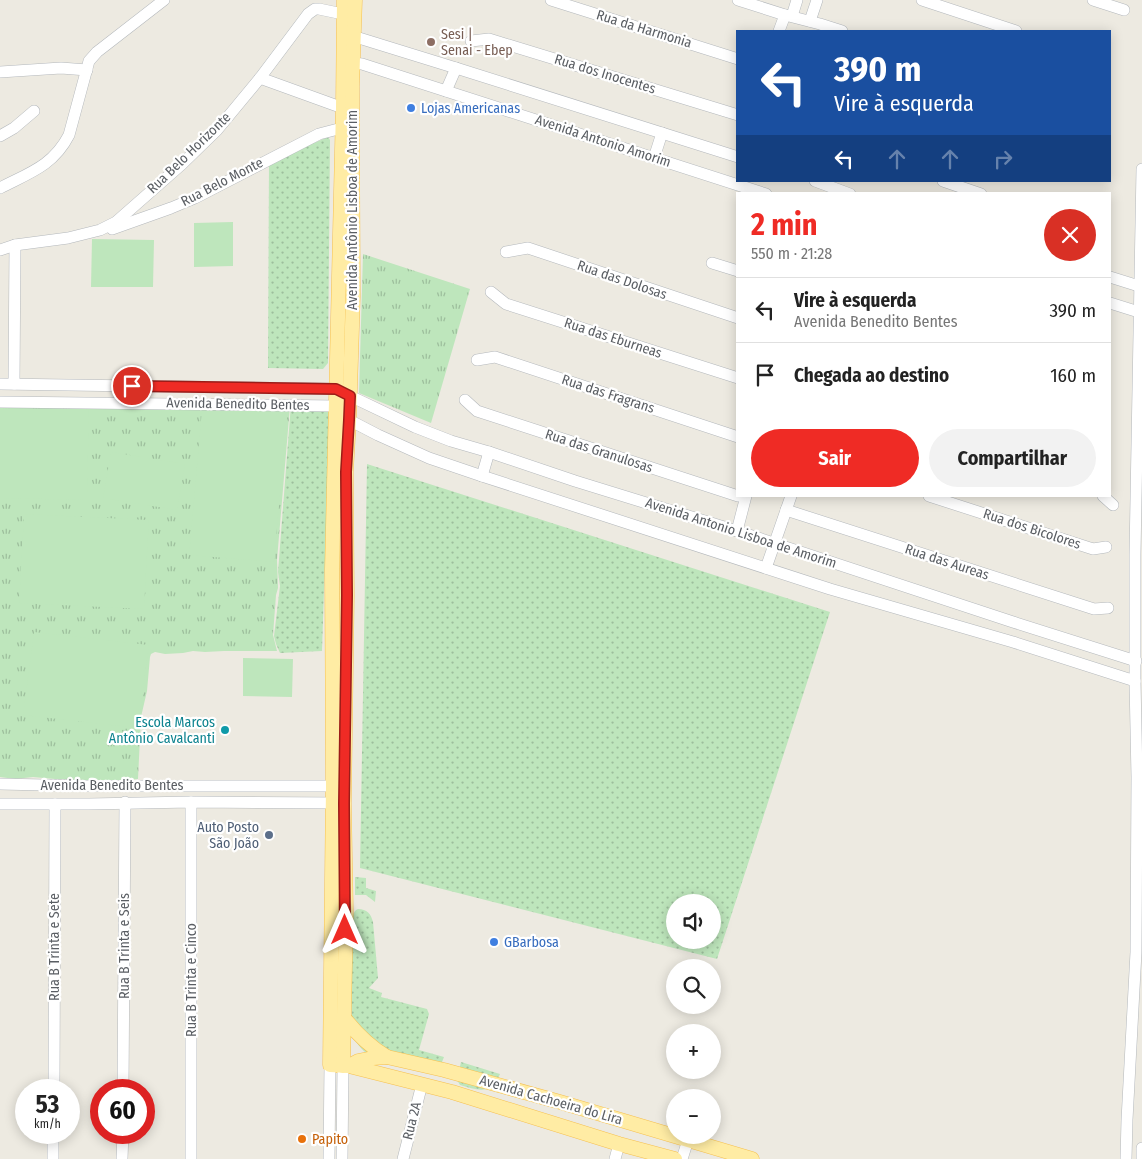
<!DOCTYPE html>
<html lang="pt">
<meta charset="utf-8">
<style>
:root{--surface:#fff;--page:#f2f2f2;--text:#222;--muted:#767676;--line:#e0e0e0;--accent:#ef2b25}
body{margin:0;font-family:"Fira Sans Condensed",sans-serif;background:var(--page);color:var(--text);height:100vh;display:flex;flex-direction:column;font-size:19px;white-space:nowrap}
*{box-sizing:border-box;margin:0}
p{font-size:16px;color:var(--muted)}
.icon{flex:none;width:28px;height:28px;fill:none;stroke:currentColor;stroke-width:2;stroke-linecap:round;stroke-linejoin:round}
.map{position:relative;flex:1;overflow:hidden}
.sheet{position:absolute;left:736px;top:192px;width:375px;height:305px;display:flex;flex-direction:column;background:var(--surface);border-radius:0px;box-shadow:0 2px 12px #0003}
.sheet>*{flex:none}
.banner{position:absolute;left:736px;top:30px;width:375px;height:152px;border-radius:0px;box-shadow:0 2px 12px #0003;background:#1a4fa0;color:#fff;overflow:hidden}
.buttons{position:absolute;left:666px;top:894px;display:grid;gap:10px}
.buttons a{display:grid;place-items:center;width:55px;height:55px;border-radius:50%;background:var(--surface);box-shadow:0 2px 12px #0003;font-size:25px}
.speed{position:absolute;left:15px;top:1079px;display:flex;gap:10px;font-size:25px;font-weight:700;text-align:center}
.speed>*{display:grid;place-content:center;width:65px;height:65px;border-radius:50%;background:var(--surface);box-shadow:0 2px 12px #0003;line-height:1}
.speed small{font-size:12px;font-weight:400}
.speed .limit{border:8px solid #d22;background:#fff;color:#111}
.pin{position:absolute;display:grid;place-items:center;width:42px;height:42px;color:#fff;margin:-21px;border:2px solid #fff;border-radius:50%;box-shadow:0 1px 5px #0007}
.me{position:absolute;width:55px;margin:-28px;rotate:0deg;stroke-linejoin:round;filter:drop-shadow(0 0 4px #0008)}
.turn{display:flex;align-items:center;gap:18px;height:105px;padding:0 15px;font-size:22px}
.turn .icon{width:65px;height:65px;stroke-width:2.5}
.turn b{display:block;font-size:35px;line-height:42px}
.lanes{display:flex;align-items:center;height:48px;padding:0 15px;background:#0003;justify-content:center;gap:25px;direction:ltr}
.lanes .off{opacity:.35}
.round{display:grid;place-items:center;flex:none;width:52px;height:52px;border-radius:26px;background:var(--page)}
.head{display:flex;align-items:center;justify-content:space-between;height:85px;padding:0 15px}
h1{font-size:30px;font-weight:700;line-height:38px;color:var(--accent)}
.action{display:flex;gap:10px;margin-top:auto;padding:10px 15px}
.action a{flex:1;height:58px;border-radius:30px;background:var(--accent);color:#fff;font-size:20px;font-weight:700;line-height:58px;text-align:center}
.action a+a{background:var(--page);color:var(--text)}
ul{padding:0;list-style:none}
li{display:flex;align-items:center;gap:15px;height:65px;padding:0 15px;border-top:1px solid var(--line)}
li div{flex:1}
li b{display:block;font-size:19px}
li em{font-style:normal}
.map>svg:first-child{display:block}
</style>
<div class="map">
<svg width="1142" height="1159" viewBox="0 0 1142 1159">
<defs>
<pattern id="grass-dots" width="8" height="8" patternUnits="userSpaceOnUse" patternTransform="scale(1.25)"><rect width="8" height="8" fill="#bee6bc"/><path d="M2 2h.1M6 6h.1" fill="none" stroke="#9dbe9c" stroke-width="1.8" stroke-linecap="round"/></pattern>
<pattern id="park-tufts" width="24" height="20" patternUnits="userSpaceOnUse" patternTransform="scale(1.25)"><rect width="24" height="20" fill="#bee6bc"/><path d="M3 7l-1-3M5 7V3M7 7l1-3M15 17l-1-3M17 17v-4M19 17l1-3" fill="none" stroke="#9dbe9c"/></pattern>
</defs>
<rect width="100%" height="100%" fill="#edeae1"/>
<g fill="url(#grass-dots)" fill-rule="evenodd">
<polygon points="328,137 330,140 328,363 323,369 268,368 269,162"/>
<polygon points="291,404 330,407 322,651 280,653 276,644 274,636 280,586 278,572"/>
<path d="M367,464L830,612L717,959L360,868ZM712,902V940H675V902Z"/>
<polygon points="355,877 366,878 366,888 376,891 375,902 366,895 355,895"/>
<path d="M358,909C367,909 371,914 373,922L378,978L369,988L382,993L381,997L427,1009L429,1014L419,1050L444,1057L442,1062L437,1067L367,1054C358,1046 354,1040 352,1028L350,932C356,924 349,913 358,909Z"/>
<path d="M461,1062L500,1074C491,1096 478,1090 460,1085L457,1080Z"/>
</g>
<g fill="url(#park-tufts)">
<polygon points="363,254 470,289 431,423 359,393"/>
<polygon points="0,405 290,406 277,560 278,588 276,595 273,635 277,651 224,651 205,652 193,651 183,653 165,654 155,652 151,654 150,657 147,691 141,717 138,779 115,781 55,779 33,777 15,779 0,777"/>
</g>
<g fill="#bee6bc">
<polygon points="233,222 233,266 194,267 194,223"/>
<polygon points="92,239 154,240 153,287 91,287"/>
<polygon points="0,408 89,409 87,500 0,498"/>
<polygon points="202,409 287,416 274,562 189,555"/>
<polygon points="111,452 185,464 177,510 103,498"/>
<polygon points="24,514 149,520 144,609 19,603"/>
<polygon points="34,632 149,645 138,728 23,715"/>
<polygon points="243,658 293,659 292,697 243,696"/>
</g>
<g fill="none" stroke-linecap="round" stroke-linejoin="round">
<g stroke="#b4b8bc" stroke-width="12">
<g id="minor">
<polyline points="551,0 738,59"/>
<polyline points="738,0 785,15 820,24 842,31"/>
<polyline points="922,0 1016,31"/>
<polyline points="1093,0 1124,10"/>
<polyline points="792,16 797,0"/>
<polyline points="810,21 817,0"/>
<polyline points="779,31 785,15"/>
<polyline points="346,34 456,68 738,157"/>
<polyline points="471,41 489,39 738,115"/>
<polyline points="345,62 362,64 766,194"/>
<polyline points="0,72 61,68 87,70"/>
<polyline points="260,78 343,108"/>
<polyline points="446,91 456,68"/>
<polyline points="0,136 14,128 34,111"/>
<polyline points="654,158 662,133"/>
<polyline points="815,181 850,194"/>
<polyline points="943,181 981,194"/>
<path d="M0,188C29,173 53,166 69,135L89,61L97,52L164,0"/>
<polyline points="112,229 171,208 195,198 319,134 342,128"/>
<polyline points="0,250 15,245 68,238 100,230 116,222 182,164 217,130 260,78 308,14 315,9 319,9 343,14"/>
<polyline points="506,252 528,248 738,318"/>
<polyline points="712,263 738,271"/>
<polyline points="1110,277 1142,287"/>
<polyline points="491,292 506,304 738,378"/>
<polyline points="1110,303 1142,313"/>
<polyline points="477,360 495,357 738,437"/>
<polyline points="0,384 336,389 350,396 415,427 451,441 489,452 575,481 737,531 1013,622 1136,661"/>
<polyline points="14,384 15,245"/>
<polyline points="465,400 477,411 738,496"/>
<polyline points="0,402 336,406 349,420 378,435 429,458 482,476 830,589 1013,642 1135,681"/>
<polyline points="482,476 489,452"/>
<polyline points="929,496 1093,549 1106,547"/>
<polyline points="1103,496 1113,505"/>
<polyline points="786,510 1094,609 1108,608"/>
<polyline points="737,531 746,496"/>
<polyline points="766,568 791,496"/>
<polyline points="0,784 88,786 340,786"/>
<polyline points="191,802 191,1159"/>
<polyline points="0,804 89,804 191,802 341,803"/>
<polyline points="54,1090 55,804"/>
<polyline points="123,1090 125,802"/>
<polyline points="53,1159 53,1132"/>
<polyline points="122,1159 123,1132"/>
<polyline points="329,1159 330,1065"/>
<polyline points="342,1159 343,1066"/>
<polyline points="403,1159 422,1084"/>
<polyline points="615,1159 619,1144"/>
<polyline points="682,1159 688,1140"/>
<polyline points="1126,1159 1127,1120 1136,952 1137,777 1135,681 1135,554 1142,169"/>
<polyline points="1142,1159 1142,1148"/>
</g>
</g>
<g stroke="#f6c051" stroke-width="15">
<g id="major">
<polyline points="344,0 343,108 332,569 333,786 330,1065 349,1066 452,1092 619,1144 675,1159"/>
<path d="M345,1019C357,1034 370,1047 387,1057"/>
<polyline points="343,1066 346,912 344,803 347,595 346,472 349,420 353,296 352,86 355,0"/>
<polyline points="349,1066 358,1061 373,1058 387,1057 444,1070 560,1102 752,1159"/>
</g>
</g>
<use href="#minor" stroke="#fff" stroke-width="11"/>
<use href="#major" stroke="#ffeca4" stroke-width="14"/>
</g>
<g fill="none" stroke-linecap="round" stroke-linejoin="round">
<g stroke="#9b1c18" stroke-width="12">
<polyline id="route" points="132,386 336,389 350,396 349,420 346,472 347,595 344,804 345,930"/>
</g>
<use href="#route" stroke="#ef2b25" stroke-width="9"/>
</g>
<circle fill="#8d6e63" stroke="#fff" stroke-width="2" cx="431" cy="42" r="5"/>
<g fill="#3f7fe0" stroke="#fff" stroke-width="2">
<circle cx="411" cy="108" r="5"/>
<circle cx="494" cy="942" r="5"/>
</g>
<circle fill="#0f9aa8" stroke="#fff" stroke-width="2" cx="225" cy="730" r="5"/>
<circle fill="#5c6f8a" stroke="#fff" stroke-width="2" cx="269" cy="835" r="5"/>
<circle fill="#e8710a" stroke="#fff" stroke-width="2" cx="302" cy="1139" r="5"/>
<g text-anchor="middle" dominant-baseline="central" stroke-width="4.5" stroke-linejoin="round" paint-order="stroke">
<g font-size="14" fill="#5a5e63" stroke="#fff">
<text transform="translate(644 29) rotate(17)">Rua da Harmonia</text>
<text transform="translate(605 74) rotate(17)">Rua dos Inocentes</text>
<text transform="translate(603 141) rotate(18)">Avenida Antonio Amorim</text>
<text transform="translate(189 153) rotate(-44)">Rua Belo Horizonte</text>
<text transform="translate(222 182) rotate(-27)">Rua Belo Monte</text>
<text transform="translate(352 210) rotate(-90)">Avenida Antônio Lisboa de Amorim</text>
<text transform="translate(622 280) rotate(19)">Rua das Dolosas</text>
<text transform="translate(613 338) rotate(18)">Rua das Eburneas</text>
<text transform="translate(608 394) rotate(18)">Rua das Fragrans</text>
<text transform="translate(238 404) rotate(1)">Avenida Benedito Bentes</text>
<text transform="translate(599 451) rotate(18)">Rua das Granulosas</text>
<text transform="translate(1032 529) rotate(18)">Rua dos Bicolores</text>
<text transform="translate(741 533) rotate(18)">Avenida Antonio Lisboa de Amorim</text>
<text transform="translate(947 562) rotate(18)">Rua das Aureas</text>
<text x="112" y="785">Avenida Benedito Bentes</text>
<text transform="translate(124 946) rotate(-90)">Rua B Trinta e Seis</text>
<text transform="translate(54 947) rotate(-90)">Rua B Trinta e Sete</text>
<text transform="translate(191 980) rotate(-90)">Rua B Trinta e Cinco</text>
<text transform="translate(551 1100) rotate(16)">Avenida Cachoeira do Lira</text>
<text transform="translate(412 1121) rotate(-76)">Rua 2A</text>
</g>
<g font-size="14" fill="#785e54" stroke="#fff" text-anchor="start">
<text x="441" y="34">Sesi |<tspan x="441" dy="16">Senai - Ebep</tspan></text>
</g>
<g font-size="14" fill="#366cbe" stroke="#fff" text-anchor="start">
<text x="421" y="108">Lojas Americanas</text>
<text x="504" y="942">GBarbosa</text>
</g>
<g font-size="14" fill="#0d838f" stroke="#fff" text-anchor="end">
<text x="215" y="722">Escola Marcos<tspan x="215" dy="16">Antônio Cavalcanti</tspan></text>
</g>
<g font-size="14" fill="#4e5e75" stroke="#fff" text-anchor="end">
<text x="259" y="827">Auto Posto<tspan x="259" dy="16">São João</tspan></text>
</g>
<g font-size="14" fill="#c56008" stroke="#fff" text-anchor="start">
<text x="312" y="1139">Papito</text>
</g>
</g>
</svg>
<div class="buttons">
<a><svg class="icon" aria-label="sound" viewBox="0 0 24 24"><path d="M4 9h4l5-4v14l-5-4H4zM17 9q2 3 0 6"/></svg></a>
<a><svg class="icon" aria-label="search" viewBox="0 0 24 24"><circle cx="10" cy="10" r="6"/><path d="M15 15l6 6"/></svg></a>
<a>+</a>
<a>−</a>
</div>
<div class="speed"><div>53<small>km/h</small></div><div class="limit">60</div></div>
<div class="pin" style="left:132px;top:386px;background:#d93025"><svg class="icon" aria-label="arrive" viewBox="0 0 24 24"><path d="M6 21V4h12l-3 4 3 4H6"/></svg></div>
<svg class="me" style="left:345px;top:930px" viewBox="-20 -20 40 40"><path d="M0-17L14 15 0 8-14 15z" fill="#ef2b25" stroke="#fff" stroke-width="4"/></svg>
<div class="banner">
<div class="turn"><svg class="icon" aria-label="left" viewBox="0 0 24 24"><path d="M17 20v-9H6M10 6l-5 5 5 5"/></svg><div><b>390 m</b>Vire à esquerda</div></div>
<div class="lanes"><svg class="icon" aria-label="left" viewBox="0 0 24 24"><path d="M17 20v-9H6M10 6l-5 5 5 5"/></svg><svg class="icon off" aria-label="ahead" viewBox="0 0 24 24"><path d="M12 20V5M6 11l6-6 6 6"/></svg><svg class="icon off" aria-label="ahead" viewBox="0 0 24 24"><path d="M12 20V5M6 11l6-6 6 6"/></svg><svg class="icon off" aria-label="right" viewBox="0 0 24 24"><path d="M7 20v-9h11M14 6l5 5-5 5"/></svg></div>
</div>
<section class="sheet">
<div class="head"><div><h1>2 min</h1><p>550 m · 21:28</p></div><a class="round" style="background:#d93025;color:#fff"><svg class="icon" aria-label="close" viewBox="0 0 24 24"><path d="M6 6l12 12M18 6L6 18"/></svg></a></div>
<ul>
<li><svg class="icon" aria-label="left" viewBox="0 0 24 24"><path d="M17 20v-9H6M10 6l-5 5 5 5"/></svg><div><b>Vire à esquerda</b><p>Avenida Benedito Bentes</p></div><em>390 m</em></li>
<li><svg class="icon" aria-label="arrive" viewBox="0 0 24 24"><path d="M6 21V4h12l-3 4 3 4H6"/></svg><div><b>Chegada ao destino</b></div><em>160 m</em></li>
</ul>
<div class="action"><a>Sair</a><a>Compartilhar</a></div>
</section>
</div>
